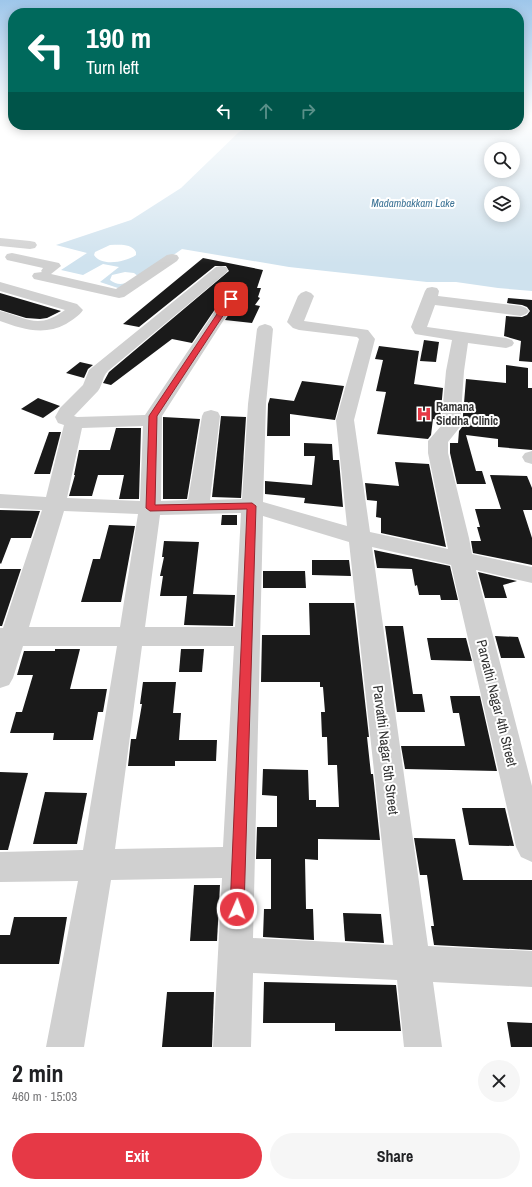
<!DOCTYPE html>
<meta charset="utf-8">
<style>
:root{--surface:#fff;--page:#f6f6f6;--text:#202124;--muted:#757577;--accent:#e63946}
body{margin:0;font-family:"Archivo Narrow",sans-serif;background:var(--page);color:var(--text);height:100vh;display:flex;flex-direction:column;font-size:15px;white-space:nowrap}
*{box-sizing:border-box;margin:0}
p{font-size:13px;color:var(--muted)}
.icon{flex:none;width:22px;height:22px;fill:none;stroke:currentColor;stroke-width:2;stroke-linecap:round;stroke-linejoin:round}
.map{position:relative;height:1047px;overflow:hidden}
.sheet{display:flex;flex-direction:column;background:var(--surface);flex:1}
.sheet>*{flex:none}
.banner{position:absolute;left:8px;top:8px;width:516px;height:122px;border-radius:16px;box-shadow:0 2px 10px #0003;background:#00695c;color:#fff;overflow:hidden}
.tools{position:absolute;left:484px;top:142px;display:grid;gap:8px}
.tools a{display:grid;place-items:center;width:36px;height:36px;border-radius:50%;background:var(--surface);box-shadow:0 2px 10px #0003;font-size:20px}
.pin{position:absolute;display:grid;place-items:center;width:34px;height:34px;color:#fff;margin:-17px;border-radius:8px;box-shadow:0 2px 6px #0006}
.me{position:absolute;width:44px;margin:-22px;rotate:2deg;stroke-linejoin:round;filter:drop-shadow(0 0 3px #0008)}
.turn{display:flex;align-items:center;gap:14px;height:84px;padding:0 12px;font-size:18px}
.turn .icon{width:52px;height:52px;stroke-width:2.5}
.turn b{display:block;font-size:28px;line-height:34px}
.lanes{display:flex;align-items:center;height:38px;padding:0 12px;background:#0003;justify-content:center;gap:20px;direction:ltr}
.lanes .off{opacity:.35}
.round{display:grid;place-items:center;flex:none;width:42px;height:42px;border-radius:21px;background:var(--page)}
.headline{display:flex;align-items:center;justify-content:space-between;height:68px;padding:0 12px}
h1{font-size:24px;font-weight:800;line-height:30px}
.action{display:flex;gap:8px;margin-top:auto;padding:8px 12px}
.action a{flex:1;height:46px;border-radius:24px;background:var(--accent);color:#fff;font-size:16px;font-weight:800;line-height:46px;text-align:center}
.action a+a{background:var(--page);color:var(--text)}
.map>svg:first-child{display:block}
</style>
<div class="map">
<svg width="532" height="1047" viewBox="0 0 532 1047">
<rect width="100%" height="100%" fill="#fff"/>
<path fill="#cfe2ee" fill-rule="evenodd" d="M519,117H532V291L498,288L456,282H427L289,267L182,249L124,290L100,282L119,267L103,264L83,275L61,270L87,253L56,245L131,220L181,188L239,132L257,125H519ZM491,149H513V171H491ZM491,193H513V215H491ZM110,245C119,245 131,243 136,252V255C126,262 101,267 94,255L95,252ZM125,272L134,273L139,277C129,282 120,288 110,280L112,275Z"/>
<g fill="#1a1a1a">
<polygon points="203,258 263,270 257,288 261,288 258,297 260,298 255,305 260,306 252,323 225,320 246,288 243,283 233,283 192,343 172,339 111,385 103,383 109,372 229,271 226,266 215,266 139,327 123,324"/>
<polygon points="0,293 61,311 47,318 40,319 26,318 0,310"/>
<polygon points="508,298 532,300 532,362 519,361 521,341 504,336 506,316 522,317 527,315 530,311 527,307 522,305 507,303"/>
<polygon points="424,340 439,342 436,362 420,361"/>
<polygon points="379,346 419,351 414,384 443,388 440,420 433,419 431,435 428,439 377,434 386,392 376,391 383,360 375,359"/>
<polygon points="80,362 93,365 88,369 84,378 66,373"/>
<polygon points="506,365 528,368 528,388 532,388 532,450 498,447 498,439 466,435 476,471 482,471 486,484 457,484 450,453 450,443 458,443 459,431 462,427 466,379 506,383"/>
<polygon points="302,381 344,386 335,420 290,414 290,436 267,436 268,404 270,398 294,401"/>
<polygon points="38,398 60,406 43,418 21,409"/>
<polygon points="221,416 246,417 241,498 212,497"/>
<polygon points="163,417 200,419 187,499 163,499"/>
<polygon points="116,428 141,428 139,499 119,499 124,475 98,475 92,496 69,496 75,475 74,475 79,450 110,450"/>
<polygon points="49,432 61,432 50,474 34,474"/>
<polygon points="304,443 332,444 333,460 339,460 343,507 304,503 305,498 265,494 265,481 312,485 315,456 304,456"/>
<polygon points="395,462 429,464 446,547 381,533 381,518 376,517 377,501 367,500 365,483 399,486"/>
<polygon points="490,475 527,476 532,488 532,510 523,510 532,538 532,565 473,553 471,541 481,541 477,527 480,527 475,509 501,509"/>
<polygon points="0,510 40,511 31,538 11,538 1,564 0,563"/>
<polygon points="222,515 237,515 237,525 221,525"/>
<polygon points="109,525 135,526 121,602 81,602 93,559 100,559"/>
<polygon points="164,541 199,542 193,594 235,595 233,626 184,625 187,596 160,596 163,576 160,576 164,557 162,557"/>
<polygon points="374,550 450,566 458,600 441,600 440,595 419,595 417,585 415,586 412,569 377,568"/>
<polygon points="312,560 349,560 351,576 312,575"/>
<polygon points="0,569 21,569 2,626 0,626"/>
<polygon points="263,571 305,571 306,588 263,588"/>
<polygon points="478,572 517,581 503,585 507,598 485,598"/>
<polygon points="309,603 354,603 369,737 367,737 371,774 373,774 380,840 318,839 318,860 305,859 306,909 313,909 314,940 263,937 264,909 271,909 271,859 256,859 257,827 277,827 277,796 262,795 263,769 308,770 309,800 316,800 316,807 339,807 337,765 328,765 327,737 322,737 321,712 325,712 323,687 320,687 320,682 261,682 262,635 310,635"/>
<polygon points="385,626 403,626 413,694 422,694 425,712 397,712"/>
<polygon points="495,636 518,637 525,658 501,658"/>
<polygon points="427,638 466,638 472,661 431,660"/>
<polygon points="55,649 80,649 70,689 107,689 103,712 98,712 93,740 53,740 54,733 10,733 16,712 22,712 33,675 17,675 24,651 55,651"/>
<polygon points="181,649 204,649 202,672 179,672"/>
<polygon points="143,682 176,682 173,713 181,713 179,740 217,740 216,761 175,761 175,766 128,766 131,739 136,739 142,704 140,704"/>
<polygon points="450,696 480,696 497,771 405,769 401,746 465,746 459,713 453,713"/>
<polygon points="0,772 28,773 8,850 0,850"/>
<polygon points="45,792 87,793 77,844 33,844"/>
<polygon points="462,808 505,808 514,846 469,845"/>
<polygon points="414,838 455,839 463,880 532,880 532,950 434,945 431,926 434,926 427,875 420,875"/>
<polygon points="194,885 220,885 217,941 190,941"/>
<polygon points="343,913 381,914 384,943 345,941"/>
<polygon points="14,917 67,917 59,964 0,964 0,935 10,935"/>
<polygon points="264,982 396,985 401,1031 335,1031 335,1023 263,1023"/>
<polygon points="167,992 214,992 212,1047 162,1047"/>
<polygon points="507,1022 532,1023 532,1047 511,1047"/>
</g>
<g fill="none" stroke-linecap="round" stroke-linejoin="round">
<g fill="#d0d0d0" fill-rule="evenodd">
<polygon points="0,238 30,241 35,242 37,245 35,248 30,249 0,246"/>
<polygon points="12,253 59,263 61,266 51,274 116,289 167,255 172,254 177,255 179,258 177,261 124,297 119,298 34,279 32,276 34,273 42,272 41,271 43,268 7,260 5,257 7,254"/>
<path d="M221,266L226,267L228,270L226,273L108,371C102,377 103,384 98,391L74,416L77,417L145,415L233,284L238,283L243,284L245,287L162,416L161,501L188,500L202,416L204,412L211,410L218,412L220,416L210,500L242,499L248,404L257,329L259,326L265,324L271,326L273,329L266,404L263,502L347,526L336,420L359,339L357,337L299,330L293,328L287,322L298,296L301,293L306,291L311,293L314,296L304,321L368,330L375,339L354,420L370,532L448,549L428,453V441L441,426L446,371L452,340L415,334L411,327L425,291L427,288L432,287L437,288L439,291L438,296L521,306L526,308L529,311L526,314L521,316L435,305L427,327L506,338L512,340L514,343L512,346L506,348L468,343L464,371L460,427L448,442V453L469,538L472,554L532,567V583L476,570L532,786V862L521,857L516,847L451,565L372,547L428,946L532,951V987L433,982L442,1047H404L397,980L253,973L251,1047H213L222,878L111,880L84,1047H46L78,881L0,882V852L83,850L117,646H23L13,678L9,685L0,688V628H3L42,510L0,508V494L46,497L64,425L58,423L55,417L60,408L83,385L89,370L216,267ZM143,426L140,501L67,498L82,428ZM64,511L138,514L120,627H29ZM241,513L235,627H145L160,515ZM263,516L349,542L393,945L253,938ZM142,646H234L223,847L115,849Z"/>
<path d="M0,282L77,304L83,310C79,316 72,320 66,324C44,336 22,329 0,321V311C28,318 38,330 65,310L0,291Z"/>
<polygon points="532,451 532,464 525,462 522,457 525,453"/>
</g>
</g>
<linearGradient id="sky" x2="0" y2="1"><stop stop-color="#9ec6ea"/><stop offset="0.44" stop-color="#fff"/><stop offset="1" stop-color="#fff" stop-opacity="0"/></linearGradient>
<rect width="532" height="264" fill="url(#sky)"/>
<polygon fill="#e63946" stroke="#96252e" points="231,297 234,299 157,416 155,505 252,503 256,506 244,909 242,913 237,915 232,913 230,909 247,509 150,511 146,508 149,416 227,299"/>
<defs>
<g id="hospital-bare" transform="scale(1.2)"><path d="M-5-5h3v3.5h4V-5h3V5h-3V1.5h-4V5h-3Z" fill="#e63946" stroke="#fff" stroke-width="2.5" paint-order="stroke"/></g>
</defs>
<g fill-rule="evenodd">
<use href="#hospital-bare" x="424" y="414"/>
</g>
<g text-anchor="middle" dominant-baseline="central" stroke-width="4" stroke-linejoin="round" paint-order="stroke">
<g font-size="11" font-style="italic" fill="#3f7597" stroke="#fff">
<text x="413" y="203">Madambakkam Lake</text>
</g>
<g font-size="12" font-weight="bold" fill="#333" stroke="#fff" text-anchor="start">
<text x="436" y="407">Ramana<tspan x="436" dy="14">Siddha Clinic</tspan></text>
</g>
<g font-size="14" fill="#333" stroke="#fff">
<text transform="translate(497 703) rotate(76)">Parvathi Nagar 4th Street</text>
<text transform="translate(386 750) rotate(83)">Parvathi Nagar 5th Street</text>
</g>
</g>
</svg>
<div class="tools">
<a><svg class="icon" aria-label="search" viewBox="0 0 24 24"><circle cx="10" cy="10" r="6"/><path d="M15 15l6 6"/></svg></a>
<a><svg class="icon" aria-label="layers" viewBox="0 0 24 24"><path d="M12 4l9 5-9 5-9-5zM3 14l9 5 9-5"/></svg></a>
</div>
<div class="pin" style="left:231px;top:299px;background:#d93025"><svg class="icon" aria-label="arrive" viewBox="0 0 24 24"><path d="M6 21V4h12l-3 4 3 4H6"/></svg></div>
<svg class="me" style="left:237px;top:909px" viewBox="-20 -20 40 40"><circle r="17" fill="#e63946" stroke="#fff" stroke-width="3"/><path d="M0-11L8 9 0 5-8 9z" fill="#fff"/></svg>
<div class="banner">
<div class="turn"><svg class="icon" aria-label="left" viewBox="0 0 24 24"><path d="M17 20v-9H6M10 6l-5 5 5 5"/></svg><div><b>190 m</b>Turn left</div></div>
<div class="lanes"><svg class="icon" aria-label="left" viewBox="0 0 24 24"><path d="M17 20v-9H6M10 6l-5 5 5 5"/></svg><svg class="icon off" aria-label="ahead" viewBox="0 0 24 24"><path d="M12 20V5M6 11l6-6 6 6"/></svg><svg class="icon off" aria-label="right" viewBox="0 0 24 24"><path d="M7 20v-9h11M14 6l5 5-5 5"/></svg></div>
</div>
</div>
<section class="sheet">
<div class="headline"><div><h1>2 min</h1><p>460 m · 15:03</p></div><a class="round"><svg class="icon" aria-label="close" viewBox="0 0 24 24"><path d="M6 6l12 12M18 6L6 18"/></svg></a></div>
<div class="action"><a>Exit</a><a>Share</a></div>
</section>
